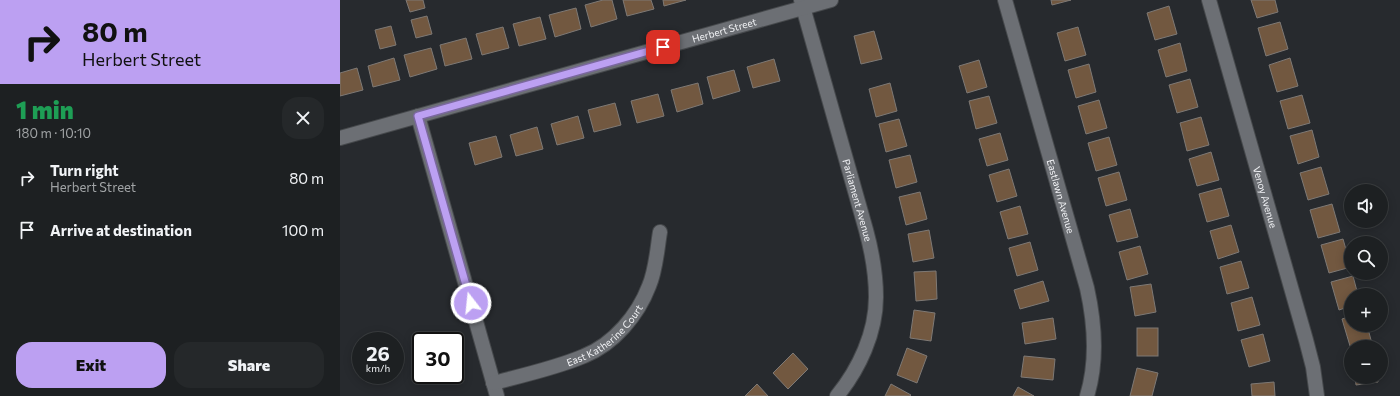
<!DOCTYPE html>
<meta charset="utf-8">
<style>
:root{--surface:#1d2022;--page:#25282a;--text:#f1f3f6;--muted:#a0a3a5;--line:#3b3e40;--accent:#bca0f2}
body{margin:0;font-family:Commissioner,sans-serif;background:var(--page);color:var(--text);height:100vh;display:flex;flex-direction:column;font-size:15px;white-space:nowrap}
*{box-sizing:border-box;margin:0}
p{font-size:13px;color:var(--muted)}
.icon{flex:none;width:22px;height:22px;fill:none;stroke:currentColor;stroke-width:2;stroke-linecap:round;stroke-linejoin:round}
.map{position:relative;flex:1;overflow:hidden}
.side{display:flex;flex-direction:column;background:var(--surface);width:340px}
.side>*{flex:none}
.banner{background:#bca0f2;color:#111;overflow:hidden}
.controls{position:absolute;left:1004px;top:184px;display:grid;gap:8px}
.controls a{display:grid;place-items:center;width:44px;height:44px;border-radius:50%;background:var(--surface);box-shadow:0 2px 10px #0003,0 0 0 1px var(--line);font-size:20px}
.speed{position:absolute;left:12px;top:332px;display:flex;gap:8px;font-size:20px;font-weight:700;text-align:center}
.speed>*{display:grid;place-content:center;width:52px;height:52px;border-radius:50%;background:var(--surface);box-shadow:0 2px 10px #0003,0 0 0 1px var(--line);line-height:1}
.speed small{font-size:10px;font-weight:400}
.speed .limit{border:2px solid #111;border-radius:6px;background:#fff;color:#111}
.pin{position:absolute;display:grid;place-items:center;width:34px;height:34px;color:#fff;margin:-17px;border-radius:8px;box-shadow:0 2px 6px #0006}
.me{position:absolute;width:44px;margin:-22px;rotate:344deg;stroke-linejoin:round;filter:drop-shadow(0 0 3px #0008)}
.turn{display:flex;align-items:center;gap:14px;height:84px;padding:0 16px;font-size:18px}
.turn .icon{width:52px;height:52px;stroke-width:2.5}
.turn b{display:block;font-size:28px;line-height:34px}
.round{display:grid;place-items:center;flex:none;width:42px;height:42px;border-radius:16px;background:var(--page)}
.headline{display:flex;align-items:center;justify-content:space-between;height:68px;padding:0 16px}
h1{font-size:24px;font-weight:800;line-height:30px;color:#1e9e55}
.button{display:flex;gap:8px;margin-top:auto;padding:8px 16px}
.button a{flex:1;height:46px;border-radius:16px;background:var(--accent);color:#111;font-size:16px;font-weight:800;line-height:46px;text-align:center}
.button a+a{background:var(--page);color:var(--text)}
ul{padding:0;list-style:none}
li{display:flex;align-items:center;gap:12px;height:52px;padding:0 16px}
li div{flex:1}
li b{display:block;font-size:15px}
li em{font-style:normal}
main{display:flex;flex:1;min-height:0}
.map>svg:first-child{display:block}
</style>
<main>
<section class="side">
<div class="banner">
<div class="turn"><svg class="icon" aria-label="right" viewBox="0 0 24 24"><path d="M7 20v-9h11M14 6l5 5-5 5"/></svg><div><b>80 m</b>Herbert Street</div></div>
</div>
<div class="headline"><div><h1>1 min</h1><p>180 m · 10:10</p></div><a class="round"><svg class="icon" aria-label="close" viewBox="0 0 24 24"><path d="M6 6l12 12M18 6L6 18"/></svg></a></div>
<ul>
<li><svg class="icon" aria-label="right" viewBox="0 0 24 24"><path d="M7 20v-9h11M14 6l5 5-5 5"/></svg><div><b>Turn right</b><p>Herbert Street</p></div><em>80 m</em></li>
<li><svg class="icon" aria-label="arrive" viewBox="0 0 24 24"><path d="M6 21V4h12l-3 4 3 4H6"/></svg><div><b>Arrive at destination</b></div><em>100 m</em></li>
</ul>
<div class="button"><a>Exit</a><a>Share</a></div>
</section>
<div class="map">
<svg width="1060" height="396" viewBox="0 0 1060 396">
<rect width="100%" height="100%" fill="#272a2e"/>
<g fill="#725840" stroke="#7e7975">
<polygon points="66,0 83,0 85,8 70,12"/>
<polygon points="263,0 272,0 277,19 251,27 245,5"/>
<polygon points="283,0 311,0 314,9 287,16"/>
<polygon points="323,0 346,0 324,6"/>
<polygon points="711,0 731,0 712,5"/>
<polygon points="911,0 935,0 938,12 917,18"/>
<polygon points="829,6 837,34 815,40 807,13"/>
<polygon points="236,8 241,29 215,37 209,15"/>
<polygon points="87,16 92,34 76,38 71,20"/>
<polygon points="200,17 206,39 179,46 173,24"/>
<polygon points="940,22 948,49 926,56 918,28"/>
<polygon points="51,26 56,45 40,49 35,30"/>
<polygon points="163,27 169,48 142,55 136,34"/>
<polygon points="738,27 746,55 725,61 717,33"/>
<polygon points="534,31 542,59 521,64 514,36"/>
<polygon points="126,38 132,59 105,66 100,45"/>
<polygon points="840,43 847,71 826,77 818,50"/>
<polygon points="91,48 97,69 70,77 64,55"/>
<polygon points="54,58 60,80 33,87 28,66"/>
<polygon points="950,58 958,86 937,92 929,65"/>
<polygon points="434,59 440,81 413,88 407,67"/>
<polygon points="639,60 647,87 627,93 619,66"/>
<polygon points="749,64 756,92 736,98 728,70"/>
<polygon points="17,68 23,90 0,96 0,73"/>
<polygon points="394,70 400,91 373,99 367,77"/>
<polygon points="850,79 858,107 837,113 829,85"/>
<polygon points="358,83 363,104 337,112 331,90"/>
<polygon points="550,83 557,111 536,117 529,89"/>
<polygon points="318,94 324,116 297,123 291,101"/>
<polygon points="962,95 970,123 948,129 940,101"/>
<polygon points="649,96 657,123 636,129 629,101"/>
<polygon points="759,100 767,128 746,134 738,106"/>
<polygon points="275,103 281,125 254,132 248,110"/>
<polygon points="238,116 244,138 217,145 211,124"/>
<polygon points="861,117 869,145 847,151 840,123"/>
<polygon points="559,119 567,146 546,152 539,124"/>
<polygon points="197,127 203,149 176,156 170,135"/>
<polygon points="972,130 979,157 958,164 950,136"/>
<polygon points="660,133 668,160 647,166 639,139"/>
<polygon points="156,136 162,157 135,165 129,143"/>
<polygon points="769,137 777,165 756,171 748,143"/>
<polygon points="871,152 879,180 857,186 849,159"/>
<polygon points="570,155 577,182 556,188 549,160"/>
<polygon points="981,167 989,194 968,200 960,173"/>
<polygon points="669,169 677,196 657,202 649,175"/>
<polygon points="779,172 787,200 766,206 758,178"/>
<polygon points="881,188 889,216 867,222 859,194"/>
<polygon points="580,192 587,219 566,225 559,197"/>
<polygon points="992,204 1000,232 978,238 970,210"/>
<polygon points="680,206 688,234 668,239 660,212"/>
<polygon points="790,209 798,237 777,242 769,215"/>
<polygon points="891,225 899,252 878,259 870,231"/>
<polygon points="589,230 594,258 573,262 568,234"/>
<polygon points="1003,239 1011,267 989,273 981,245"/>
<polygon points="690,242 698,270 677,276 669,248"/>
<polygon points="800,246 808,274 787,280 779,252"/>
<polygon points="901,261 909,288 887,294 880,267"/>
<polygon points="596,271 597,299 576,301 574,272"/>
<polygon points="1013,276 1018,295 1011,295 1011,306 999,310 991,282"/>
<polygon points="703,281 709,301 680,309 674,290"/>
<polygon points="811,284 816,312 795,316 790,287"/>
<polygon points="912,297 920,325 898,331 891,303"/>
<polygon points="574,310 595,313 591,341 570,338"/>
<polygon points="1011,316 1011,325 1027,325 1031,340 1010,346 1002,319"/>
<polygon points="713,318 716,339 685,344 682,323"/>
<rect x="797" y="328" width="21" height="28"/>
<polygon points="923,334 930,361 909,367 901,340"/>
<polygon points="567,348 587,356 577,383 557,375"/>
<polygon points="453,353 468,369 448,389 433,373"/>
<polygon points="684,356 715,359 713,380 681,377"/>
<polygon points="797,368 818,373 812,396 790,396"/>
<polygon points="1015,377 1038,377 1038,382 1016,385"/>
<polygon points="934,382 935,396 912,396 911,384"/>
<polygon points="417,384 428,396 405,396"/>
<polygon points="551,384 571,395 570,396 545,396"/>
<polygon points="678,387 694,396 673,396"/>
</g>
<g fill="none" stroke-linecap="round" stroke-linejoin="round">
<g stroke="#46494c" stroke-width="16">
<g id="minor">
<path id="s1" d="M461,0L526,230C532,252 536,274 536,297C536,333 519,369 497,396"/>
<path id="s2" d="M665,0L747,288C755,324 758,360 747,396"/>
<path id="s3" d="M869,0L966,340L973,367L977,396"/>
<polyline points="78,116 157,396"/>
<path id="s4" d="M0,138L491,0"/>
<path id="s5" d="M153,383C184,375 216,368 244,356C274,344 298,315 309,286C316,270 317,250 320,232"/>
</g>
</g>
<use href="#minor" stroke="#6c6f74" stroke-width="14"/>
</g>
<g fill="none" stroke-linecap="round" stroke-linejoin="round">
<g stroke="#7a689d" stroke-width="10">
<polyline id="route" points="131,303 78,116 323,47"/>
</g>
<use href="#route" stroke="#bca0f2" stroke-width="7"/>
</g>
<g text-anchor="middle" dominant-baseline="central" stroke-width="4" stroke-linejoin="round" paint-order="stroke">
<g font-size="10" fill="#f1f2f5" stroke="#111315">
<text stroke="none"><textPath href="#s4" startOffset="399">Herbert Street</textPath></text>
<text stroke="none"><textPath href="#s2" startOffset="204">Eastlawn Avenue</textPath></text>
<text stroke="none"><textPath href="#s3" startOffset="205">Venoy Avenue</textPath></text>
<text stroke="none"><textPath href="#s1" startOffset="208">Parliament Avenue</textPath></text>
<text stroke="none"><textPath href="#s5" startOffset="124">East Katherine Court</textPath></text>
</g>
</g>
</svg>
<div class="controls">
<a><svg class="icon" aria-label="sound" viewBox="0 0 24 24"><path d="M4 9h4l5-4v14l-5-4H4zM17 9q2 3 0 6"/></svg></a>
<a><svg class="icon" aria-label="search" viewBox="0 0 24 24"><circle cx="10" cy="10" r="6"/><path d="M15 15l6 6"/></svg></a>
<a>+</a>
<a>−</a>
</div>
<div class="speed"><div>26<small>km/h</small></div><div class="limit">30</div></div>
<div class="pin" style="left:323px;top:47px;background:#d93025"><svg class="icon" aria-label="arrive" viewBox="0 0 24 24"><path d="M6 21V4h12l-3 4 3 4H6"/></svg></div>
<svg class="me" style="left:131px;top:303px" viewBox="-20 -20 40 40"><circle r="17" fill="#bca0f2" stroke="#fff" stroke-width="3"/><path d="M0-11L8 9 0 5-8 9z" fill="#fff"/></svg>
</div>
</main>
